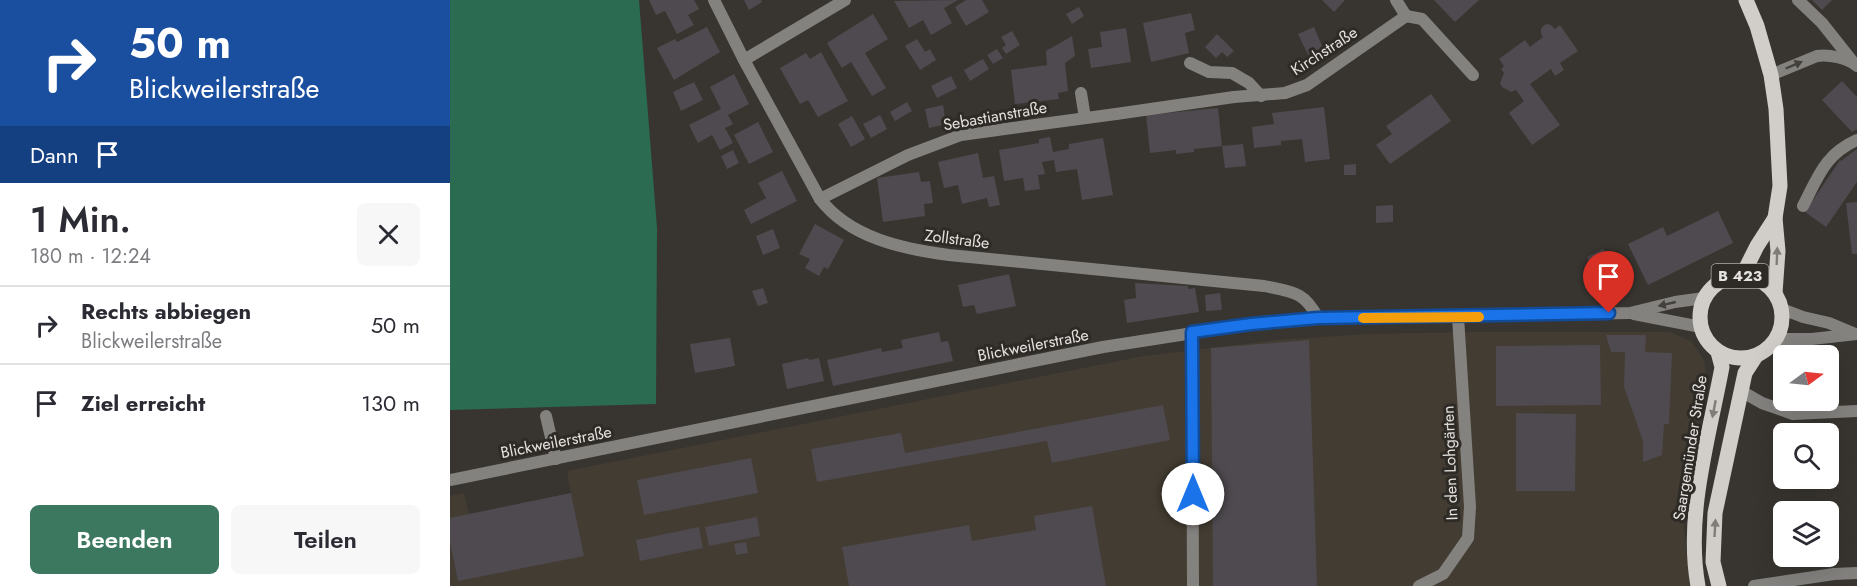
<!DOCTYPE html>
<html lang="de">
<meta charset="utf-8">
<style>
:root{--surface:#fff;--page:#f7f7f7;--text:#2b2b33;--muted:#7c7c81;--line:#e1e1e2;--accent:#3c7760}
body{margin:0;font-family:Jost,sans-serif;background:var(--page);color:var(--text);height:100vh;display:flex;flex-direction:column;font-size:22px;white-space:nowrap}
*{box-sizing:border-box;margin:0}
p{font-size:20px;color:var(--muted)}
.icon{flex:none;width:33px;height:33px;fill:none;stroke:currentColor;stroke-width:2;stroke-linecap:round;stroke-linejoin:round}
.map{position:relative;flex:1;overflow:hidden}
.drawer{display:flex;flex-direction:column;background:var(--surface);width:450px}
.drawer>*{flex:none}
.guide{background:#1a4fa0;color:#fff;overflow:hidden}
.needle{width:39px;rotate:75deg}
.fabs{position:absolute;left:1323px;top:345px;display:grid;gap:12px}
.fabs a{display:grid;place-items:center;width:66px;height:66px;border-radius:9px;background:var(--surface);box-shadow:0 6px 24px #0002;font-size:30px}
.pin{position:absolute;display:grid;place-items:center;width:51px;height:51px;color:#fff;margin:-62px -26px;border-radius:50% 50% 50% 0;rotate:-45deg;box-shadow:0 0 6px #0007}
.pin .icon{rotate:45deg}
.me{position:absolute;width:66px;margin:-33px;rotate:0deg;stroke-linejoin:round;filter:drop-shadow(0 0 4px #0008)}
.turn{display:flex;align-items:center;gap:21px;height:126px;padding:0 30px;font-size:27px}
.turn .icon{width:78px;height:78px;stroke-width:2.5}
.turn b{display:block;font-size:42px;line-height:51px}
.then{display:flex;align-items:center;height:57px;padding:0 30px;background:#0003;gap:12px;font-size:22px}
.round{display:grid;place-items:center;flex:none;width:63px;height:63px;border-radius:9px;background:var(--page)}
.overview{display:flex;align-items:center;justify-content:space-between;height:102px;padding:0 30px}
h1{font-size:36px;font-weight:600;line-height:45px}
.button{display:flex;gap:12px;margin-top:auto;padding:12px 30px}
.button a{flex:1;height:69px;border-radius:9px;background:var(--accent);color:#fff;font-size:24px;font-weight:600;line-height:69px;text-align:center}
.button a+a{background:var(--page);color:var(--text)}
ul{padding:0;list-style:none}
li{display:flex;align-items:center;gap:18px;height:78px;padding:0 30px;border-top:2px solid var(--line)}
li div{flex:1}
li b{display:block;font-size:22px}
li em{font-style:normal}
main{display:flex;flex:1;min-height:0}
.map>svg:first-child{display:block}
</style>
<main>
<section class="drawer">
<div class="guide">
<div class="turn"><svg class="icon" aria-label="right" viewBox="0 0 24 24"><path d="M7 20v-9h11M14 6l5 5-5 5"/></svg><div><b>50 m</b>Blickweilerstraße</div></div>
<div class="then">Dann<svg class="icon" aria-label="arrive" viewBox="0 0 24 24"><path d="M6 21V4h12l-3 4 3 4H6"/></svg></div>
</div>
<div class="overview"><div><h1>1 Min.</h1><p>180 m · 12:24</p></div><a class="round"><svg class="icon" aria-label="close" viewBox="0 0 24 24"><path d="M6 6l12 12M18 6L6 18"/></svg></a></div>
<ul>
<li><svg class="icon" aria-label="right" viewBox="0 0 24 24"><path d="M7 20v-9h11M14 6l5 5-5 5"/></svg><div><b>Rechts abbiegen</b><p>Blickweilerstraße</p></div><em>50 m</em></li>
<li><svg class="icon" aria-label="arrive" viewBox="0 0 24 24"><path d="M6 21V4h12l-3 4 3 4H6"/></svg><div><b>Ziel erreicht</b></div><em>130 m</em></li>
</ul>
<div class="button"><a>Beenden</a><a>Teilen</a></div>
</section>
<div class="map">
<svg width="1407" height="586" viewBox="0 0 1407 586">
<rect width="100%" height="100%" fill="#383530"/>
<polygon fill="#433c32" points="1021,332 1220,332 1241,341 1254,360 1256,374 1233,521 1240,586 0,586 0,496 14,493 19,514 121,493 117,471 694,356 828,340 918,334"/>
<polygon fill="#2a6b52" points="0,0 189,0 207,228 206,404 0,410"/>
<g fill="#4e4a4f">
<polygon points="199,0 244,0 249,9 238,15 244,25 227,34 215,11 206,15"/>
<polygon points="294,0 311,0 312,2 299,10"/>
<polygon points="508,0 494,8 502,23 481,35 473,20 459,28 444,1"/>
<polygon points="516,0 532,0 539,12 516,26 505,7"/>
<polygon points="872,0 895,0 884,12"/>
<polygon points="984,0 1029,0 1005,22"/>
<polygon points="1362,0 1382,0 1372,10"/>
<polygon points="629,7 634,16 622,24 616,14"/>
<polygon points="741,13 745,30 735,33 739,53 701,62 693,23"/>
<polygon points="423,14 438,39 415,53 436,88 422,96 401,62 392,68 377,43"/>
<polygon points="1098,24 1102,26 1105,29 1110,25 1128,51 1110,63 1114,70 1105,76 1101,69 1080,84 1110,125 1082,145 1059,113 1074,101 1066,90 1061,92 1052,87 1050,83 1054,73 1051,69 1054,66 1049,59 1075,40 1080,47 1093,37 1091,34 1091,29 1094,25"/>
<polygon points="257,27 270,52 224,80 207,48 225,39 227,42"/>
<polygon points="864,27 875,53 860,59 848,34"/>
<polygon points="676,28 681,62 641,68 638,49 652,47 650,32"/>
<polygon points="562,31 570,45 556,54 552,48 556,45 551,37"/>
<polygon points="767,34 784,51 777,57 772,52 766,58 755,47"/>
<polygon points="622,36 625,56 615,63 618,91 608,93 609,99 565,104 561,70 597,65 596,51"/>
<polygon points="467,39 475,52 480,49 486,60 470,70 455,46"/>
<polygon points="547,49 553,58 543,64 537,55"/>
<polygon points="371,52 398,101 368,117 358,100 350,104 330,68 356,53 360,59"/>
<polygon points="533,59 539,69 520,81 514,70"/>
<polygon points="284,74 299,104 278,115 283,124 275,128 283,143 270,150 262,135 248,143 239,125 271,109 260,87"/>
<polygon points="501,76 507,88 487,98 481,86"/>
<polygon points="1392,81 1407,97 1407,129 1402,132 1372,100"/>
<polygon points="244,82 253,100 231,111 223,92"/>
<polygon points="981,94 1001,121 940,164 926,145 942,134 936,126"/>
<polygon points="457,102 462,111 445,121 440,112"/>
<polygon points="493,105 496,124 479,128 475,109"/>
<polygon points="874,107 880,159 855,162 852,139 831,141 831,145 804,148 802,127 824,124 822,113"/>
<polygon points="768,108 772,146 793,144 796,166 775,168 772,146 744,149 744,152 726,154 726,150 700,153 696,115"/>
<polygon points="430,115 437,129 421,138 413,124"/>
<polygon points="402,116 415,139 401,147 388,124"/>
<polygon points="308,122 323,152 299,164 284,135"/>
<polygon points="600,137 603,152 619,149 619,144 653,138 663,195 632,200 627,169 606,172 604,160 592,162 595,174 588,175 590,189 575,191 573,178 554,181 549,150 589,143 589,139"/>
<polygon points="1407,149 1407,182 1376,227 1355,212 1390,160 1391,161"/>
<polygon points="283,150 289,163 277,169 271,156"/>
<polygon points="528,153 533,178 544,176 550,205 539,207 537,198 512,204 508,185 494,188 488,162"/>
<polygon points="906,164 906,175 894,175 894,165"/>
<polygon points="332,171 347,201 301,224 294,210 316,198 308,183"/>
<polygon points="469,172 471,182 480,181 483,203 474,204 475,216 433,222 427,178"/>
<polygon points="1407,202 1407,254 1402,254 1396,203"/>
<polygon points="943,205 943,222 926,223 926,206"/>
<polygon points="1268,211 1283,243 1198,285 1178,244 1213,227 1217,236"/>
<polygon points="365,224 394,240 378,269 374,267 369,276 355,268 360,259 349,254"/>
<polygon points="323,229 330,248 313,255 306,236"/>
<polygon points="1153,249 1160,261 1143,269 1137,257"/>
<polygon points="559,274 566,306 527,314 524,305 513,307 508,285"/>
<polygon points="685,283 738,286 738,289 745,288 749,312 677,323 674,300 686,298"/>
<polygon points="313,288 318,303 308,306 302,291"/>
<polygon points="770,293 772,310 756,311 755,295"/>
<polygon points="489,332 491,342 498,341 503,361 383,386 377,360 431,348 432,352 453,348 451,340"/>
<polygon points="1156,335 1196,335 1195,352 1222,353 1219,424 1214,424 1212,455 1193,462 1193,441 1174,387 1175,352 1161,352"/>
<polygon points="280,338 285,366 245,373 240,344"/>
<polygon points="859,340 867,586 763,586 761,348"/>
<polygon points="1150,345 1151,405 1046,406 1046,346"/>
<polygon points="358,358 359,360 369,358 374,381 337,389 332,364"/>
<polygon points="713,405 720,440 602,463 597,441 367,482 361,449 451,433 455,453"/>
<polygon points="1066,413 1126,414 1125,491 1066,491"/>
<polygon points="301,458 308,493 194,515 187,480"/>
<polygon points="121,493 134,556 8,581 0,542 0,518"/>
<polygon points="642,506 656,586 399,586 392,547 519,525 522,541 586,530 584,516"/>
<polygon points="307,517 310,536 259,546 255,527"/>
<polygon points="249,527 253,548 190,561 186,540"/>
<polygon points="296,542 298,553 286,555 284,544"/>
</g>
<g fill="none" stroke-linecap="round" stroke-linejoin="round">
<g stroke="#84827f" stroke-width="12">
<polyline points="1348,0 1372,23 1403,62"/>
<polyline points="956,16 972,19 1023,75"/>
<polyline points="740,63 759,72 782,73 799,83 811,96"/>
<polyline points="666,114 784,97"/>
<polyline points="96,416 106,459"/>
</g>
<g stroke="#84827f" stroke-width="12">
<path d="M264,0L294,60L370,199C400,238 453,249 499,255L814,286C842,292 854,291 868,318"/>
<polyline points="294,60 395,0"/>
<path d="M1321,75L1367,56C1378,54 1398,58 1407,66"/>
<polyline points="631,93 635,118"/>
<polyline points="784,97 835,93 857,85 956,16 946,0"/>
<polyline points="370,199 458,155 511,135 666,114"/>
<path d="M1353,206C1368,177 1375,154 1407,140"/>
<polyline points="1332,309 1353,317 1379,323 1405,334"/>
<polyline points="742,332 743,586"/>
<polyline points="1327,339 1362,339 1407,334"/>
<polyline points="1291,391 1312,403 1343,414 1407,411"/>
<polyline points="969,586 993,574 1018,538 1020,507 1008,317"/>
</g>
<g stroke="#84827f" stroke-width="12">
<polyline points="1184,314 1251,327"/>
<polyline points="0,480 653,347 801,324 868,318 1180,313 1225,302 1254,298"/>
<polyline points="1304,586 1384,574 1407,573"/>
</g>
<g stroke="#d1cdc9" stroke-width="15">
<polyline points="1296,0 1307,26 1321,75 1326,109 1330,186 1325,218 1328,251 1325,293"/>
<circle cx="1291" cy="317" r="41"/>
<polyline points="1292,276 1307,246 1325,218"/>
<path d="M1248,586C1235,515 1259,437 1272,367L1268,352"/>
<polyline points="1269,586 1263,562 1265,513 1295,373 1306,356"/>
</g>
</g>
<defs><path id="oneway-solid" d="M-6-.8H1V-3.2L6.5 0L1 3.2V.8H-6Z" transform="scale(1.5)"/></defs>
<g fill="#44413d">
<use href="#oneway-solid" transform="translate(1344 65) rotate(-23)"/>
<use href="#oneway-solid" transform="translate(1217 304) rotate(167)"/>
</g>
<g fill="#807c78">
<use href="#oneway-solid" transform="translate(1327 256) rotate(-88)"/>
<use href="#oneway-solid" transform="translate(1264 409) rotate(101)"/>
<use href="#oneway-solid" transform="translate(1265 528) rotate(-87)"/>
</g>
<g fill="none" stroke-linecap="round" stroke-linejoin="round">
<g stroke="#114b97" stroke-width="15">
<polyline id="route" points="743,494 742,332 801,324 868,318 1159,313"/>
</g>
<use href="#route" stroke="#1a73e8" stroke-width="10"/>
<polyline stroke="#f59e0b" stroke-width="10" points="913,318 1029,317"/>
</g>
<g text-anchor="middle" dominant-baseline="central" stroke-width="6" stroke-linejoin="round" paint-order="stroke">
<rect fill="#2e2b27" stroke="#adaba8" stroke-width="1.5" x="1261.5" y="264" width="57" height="24" rx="4.5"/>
<g font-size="15" font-weight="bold" fill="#e4e2df">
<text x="1290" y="276">B 423</text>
</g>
<g font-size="16" fill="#e4e2df" stroke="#2e2b27">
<text transform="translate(874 51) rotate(-33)">Kirchstraße</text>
<text transform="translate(545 116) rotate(-10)">Sebastianstraße</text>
<text transform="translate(507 239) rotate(7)">Zollstraße</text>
<text transform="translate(583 345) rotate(-11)">Blickweilerstraße</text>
<text transform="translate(106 442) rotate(-11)">Blickweilerstraße</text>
<text transform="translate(1240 448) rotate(-81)">Saargemünder Straße</text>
<text transform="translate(1000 463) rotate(-92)">In den Lohgärten</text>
</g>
</g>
</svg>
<div class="fabs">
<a><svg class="needle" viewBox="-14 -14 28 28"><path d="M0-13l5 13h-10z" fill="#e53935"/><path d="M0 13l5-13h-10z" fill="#7c7c81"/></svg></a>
<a><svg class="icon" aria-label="search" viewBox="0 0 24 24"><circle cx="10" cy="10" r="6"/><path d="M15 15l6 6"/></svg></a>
<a><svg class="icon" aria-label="layers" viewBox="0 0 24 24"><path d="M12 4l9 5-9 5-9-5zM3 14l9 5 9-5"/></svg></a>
</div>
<div class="pin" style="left:1159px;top:313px;background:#d93025"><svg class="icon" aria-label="arrive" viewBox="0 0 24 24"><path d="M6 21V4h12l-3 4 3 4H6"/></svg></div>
<svg class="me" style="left:743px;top:494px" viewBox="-20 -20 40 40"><circle r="19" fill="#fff"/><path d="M0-13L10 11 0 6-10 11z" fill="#1a73e8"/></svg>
</div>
</main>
